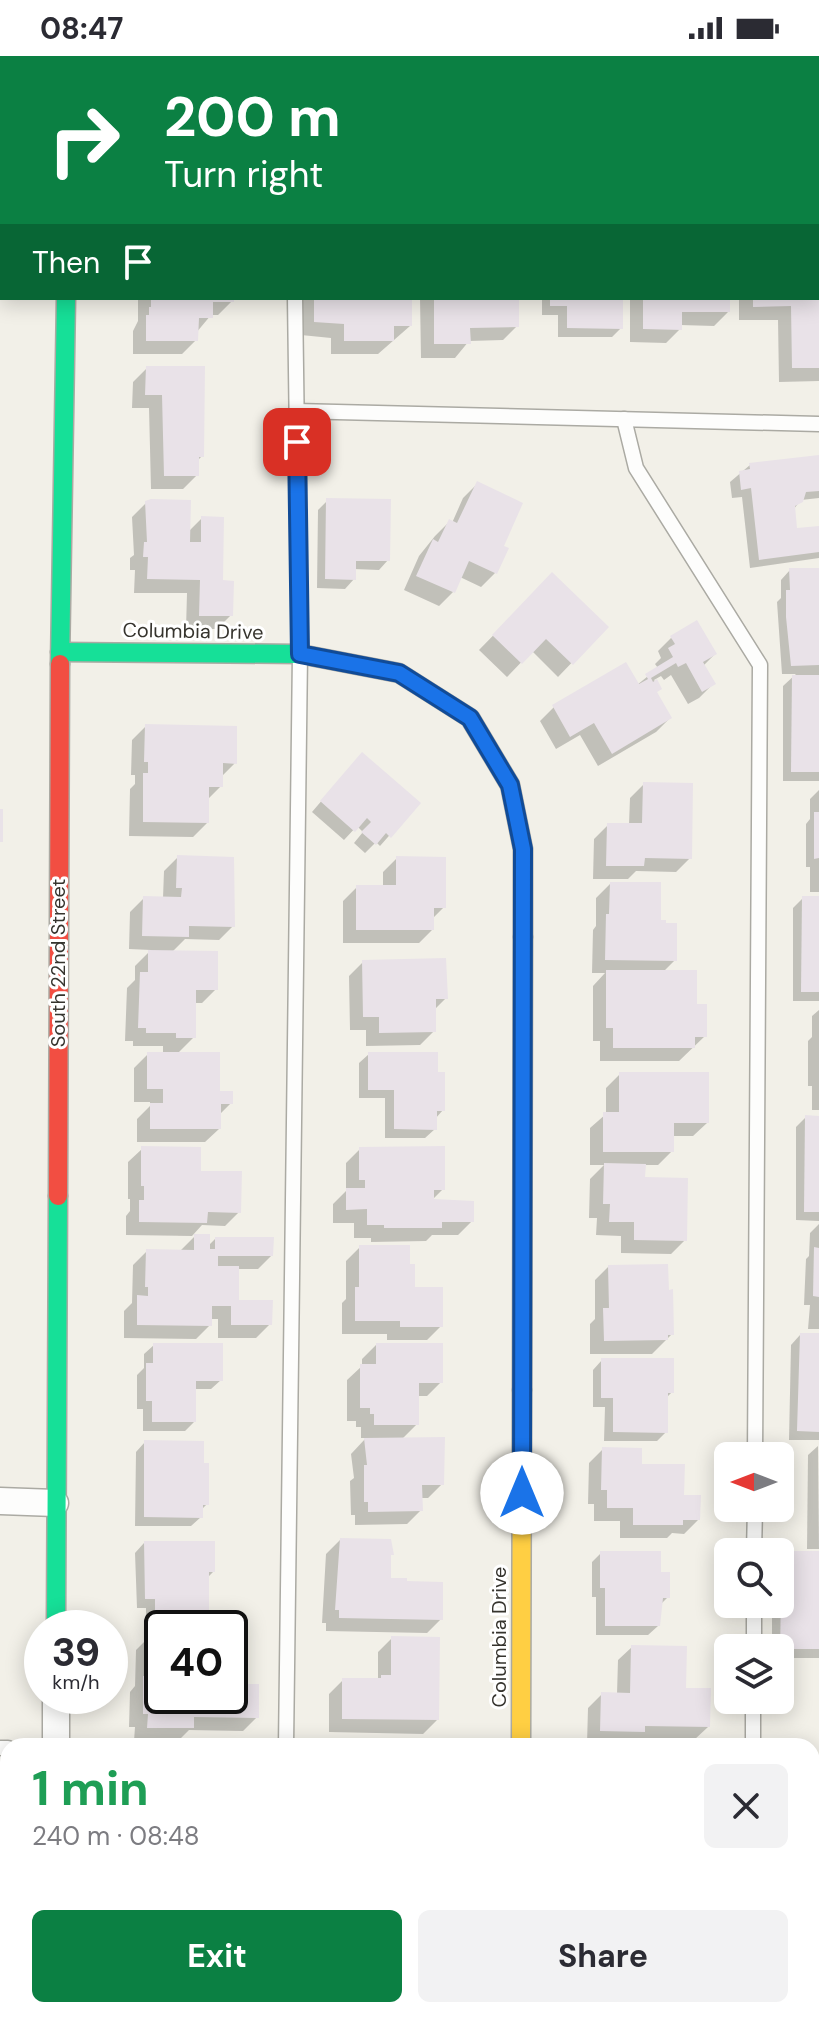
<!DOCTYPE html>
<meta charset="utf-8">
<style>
:root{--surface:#fff;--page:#f2f2f3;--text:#2b2b33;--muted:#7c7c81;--accent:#0b8043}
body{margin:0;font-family:"DM Sans",sans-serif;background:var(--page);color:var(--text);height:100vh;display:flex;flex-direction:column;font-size:30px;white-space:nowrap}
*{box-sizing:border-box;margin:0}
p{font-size:26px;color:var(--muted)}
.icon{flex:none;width:44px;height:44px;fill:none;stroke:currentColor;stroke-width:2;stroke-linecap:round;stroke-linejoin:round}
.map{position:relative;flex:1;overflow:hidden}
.drawer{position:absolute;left:0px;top:1682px;width:820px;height:280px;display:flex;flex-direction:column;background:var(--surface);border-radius:24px 24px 0 0;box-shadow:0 4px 20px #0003}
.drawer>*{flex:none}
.top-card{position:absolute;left:0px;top:0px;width:820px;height:244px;box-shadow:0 4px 20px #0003;background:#0b8043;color:#fff;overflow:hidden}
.needle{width:52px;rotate:270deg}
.tools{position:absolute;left:714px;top:1386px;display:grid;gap:16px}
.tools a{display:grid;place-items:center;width:80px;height:80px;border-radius:12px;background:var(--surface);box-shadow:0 4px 20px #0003;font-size:40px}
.speed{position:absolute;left:24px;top:1554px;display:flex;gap:16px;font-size:40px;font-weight:700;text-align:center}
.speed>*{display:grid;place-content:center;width:104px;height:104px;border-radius:50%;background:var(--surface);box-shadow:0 4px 20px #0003;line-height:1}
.speed small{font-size:20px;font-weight:400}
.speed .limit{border:4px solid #111;border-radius:12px;background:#fff;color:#111}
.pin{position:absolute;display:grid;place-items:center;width:68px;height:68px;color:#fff;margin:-34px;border-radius:16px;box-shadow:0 4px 12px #0006}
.me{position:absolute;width:88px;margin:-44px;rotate:0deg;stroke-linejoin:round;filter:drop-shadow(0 0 6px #0008)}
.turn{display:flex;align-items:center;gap:28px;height:168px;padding:0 32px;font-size:36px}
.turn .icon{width:104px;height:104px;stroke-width:2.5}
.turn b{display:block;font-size:56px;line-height:68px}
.then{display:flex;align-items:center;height:76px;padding:0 32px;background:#0003;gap:16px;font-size:30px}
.round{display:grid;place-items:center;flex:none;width:84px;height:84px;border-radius:12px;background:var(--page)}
.headline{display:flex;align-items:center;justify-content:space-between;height:136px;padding:0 32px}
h1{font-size:48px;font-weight:700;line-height:60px;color:#1e9e55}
.button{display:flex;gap:16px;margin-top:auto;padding:16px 32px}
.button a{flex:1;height:92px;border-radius:12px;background:var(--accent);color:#fff;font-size:32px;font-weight:700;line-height:92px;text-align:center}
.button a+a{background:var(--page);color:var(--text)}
.status{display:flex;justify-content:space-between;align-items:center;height:56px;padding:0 40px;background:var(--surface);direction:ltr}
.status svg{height:22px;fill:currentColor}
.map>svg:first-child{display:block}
</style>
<div class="status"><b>08:47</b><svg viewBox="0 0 49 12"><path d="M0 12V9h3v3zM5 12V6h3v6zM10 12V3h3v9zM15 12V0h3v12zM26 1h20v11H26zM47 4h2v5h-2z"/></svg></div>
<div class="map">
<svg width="819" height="1962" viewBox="0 0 819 1962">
<rect width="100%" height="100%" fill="#f2f0e8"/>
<g fill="#0003">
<polygon points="0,0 37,0 2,2 2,52"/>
<rect x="41" y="0" width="88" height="2"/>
<rect x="148" y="0" width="78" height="2"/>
<rect x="241" y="0" width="90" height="2"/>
<rect x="349" y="0" width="87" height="2"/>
<polygon points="447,0 531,0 447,2"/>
<rect x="539" y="0" width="99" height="2"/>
<rect x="677" y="0" width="62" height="2"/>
<polygon points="749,0 819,0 819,29 818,2"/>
<polygon points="819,216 819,325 779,326 778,264 739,264 739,242 818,242"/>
<polygon points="138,242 232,242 232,245 218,259 211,259 196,277 196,284 182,298 133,298 133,275 138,265"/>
<polygon points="305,242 410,242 410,270 378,298 331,298 331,282 301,279 301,246"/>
<polygon points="420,242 517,242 517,270 503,284 469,285 455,302 421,302"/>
<polygon points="542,242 621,242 621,272 612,281 558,281 558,259 542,259"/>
<polygon points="630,242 728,242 728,256 714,270 680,269 680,273 666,287 630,286"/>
<polygon points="147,312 202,400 197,405 197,419 183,433 151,433 149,352 132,352 133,326"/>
<polygon points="819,401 819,442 801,444 793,454 796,474 819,472 819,502 750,512 742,441 732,442 730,426 750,409"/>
<polygon points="477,428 501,491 495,517 481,531 460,521 453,536 439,550 404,534 419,500 435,480 449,466 452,467 463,442"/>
<polygon points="327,445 388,504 379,514 354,513 354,523 345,533 317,532 318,454"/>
<polygon points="146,447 188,476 202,462 231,559 217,573 186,573 187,537 134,537 135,514 130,514 130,502 134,499 132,461"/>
<polygon points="790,514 819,514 819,725 783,725 783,630 796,618 782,618 777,546 781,542 781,524"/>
<polygon points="552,519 606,571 558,621 532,595 507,621 479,594"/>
<polygon points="671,582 715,598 703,610 713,628 699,642 688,648 671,619 664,624 661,620 654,624 660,632 655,637 670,662 656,676 598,710 580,679 556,693 540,665 554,651 637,629 658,612 655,608 661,602 658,595"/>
<polygon points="146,670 235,707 221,721 221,730 207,744 207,767 193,781 129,780 130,733 135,728 135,719 131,719 132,684"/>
<polygon points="353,708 418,747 380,790 376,786 365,797 354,787 363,776 357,770 344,784 312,756"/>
<polygon points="644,728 690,802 676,816 636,815 628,823 593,823 594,783 608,769 629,769 630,742"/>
<polygon points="819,734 819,836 810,836 810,811 806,811 806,768 810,763 810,743"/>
<polygon points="178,801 233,870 219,884 185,883 172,896 216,933 202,947 194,947 194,981 177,998 231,1047 219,1059 219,1073 205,1086 137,1086 137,1063 150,1050 150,1046 134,1046 134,1012 148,998 163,998 163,990 133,990 133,985 125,985 127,932 135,924 135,910 151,894 129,893 130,856 144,842 163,842 164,815"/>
<polygon points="397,802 444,851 432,863 432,874 419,887 343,887 343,845 357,831 383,831 383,816"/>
<polygon points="610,828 659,866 675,904 663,916 695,950 705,980 679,1005 600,1005 600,985 593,985 593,930 605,917 592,917 593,874 596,870 596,842"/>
<polygon points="803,842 819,842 819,945 793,945 793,852"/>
<polygon points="363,906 446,942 434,954 434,975 420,989 366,990 366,974 350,974 349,920"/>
<polygon points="819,954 819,1054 812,1054 812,1030 808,1030 808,985 812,981 812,960"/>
<polygon points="369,998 436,1017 443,1054 435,1063 435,1073 425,1082 385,1082 385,1042 359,1042 359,1007"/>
<polygon points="620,1018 707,1067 693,1080 672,1080 672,1095 658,1109 644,1109 643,1123 685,1184 671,1198 621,1197 621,1180 596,1179 597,1162 589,1162 590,1123 604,1109 590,1109 590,1072 606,1058 606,1032"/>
<polygon points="806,1061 819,1062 819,1165 796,1164 796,1071"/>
<polygon points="142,1093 199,1117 239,1156 225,1170 202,1169 192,1180 208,1180 208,1190 215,1183 272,1199 258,1213 237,1213 237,1246 270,1268 256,1282 218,1282 218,1263 210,1263 210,1269 196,1283 124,1282 124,1255 132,1247 133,1209 147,1195 181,1194 195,1180 126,1179 126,1160 130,1155 130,1143 128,1143 128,1106"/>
<polygon points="360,1093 443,1133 431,1145 472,1165 458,1179 432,1179 426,1185 371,1186 371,1182 354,1182 354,1167 333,1167 333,1148 346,1135 346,1107"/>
<polygon points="819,1168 819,1273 808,1273 810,1249 804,1249 806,1203 809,1200 810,1177"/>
<polygon points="360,1191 408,1210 413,1233 441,1270 427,1284 387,1284 387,1278 342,1278 342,1247 346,1243 346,1205"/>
<polygon points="609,1210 672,1278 652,1298 590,1298 590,1268 595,1263 595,1224"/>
<polygon points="800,1279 819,1279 819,1384 789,1384 791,1289"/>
<polygon points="154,1289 221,1324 211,1333 194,1333 194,1366 185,1375 143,1375 143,1353 137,1353 137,1319 144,1312 144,1298"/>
<polygon points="376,1289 441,1326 427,1340 417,1340 417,1368 402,1383 442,1428 428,1442 421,1442 421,1454 407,1468 355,1469 355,1459 351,1459 350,1425 354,1422 351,1398 366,1382 361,1382 361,1371 356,1371 356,1365 347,1365 347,1324 362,1310 362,1303"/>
<polygon points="602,1304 672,1336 666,1342 666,1376 657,1385 604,1385 605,1351 593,1351 593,1314"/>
<polygon points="145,1386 207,1448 201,1454 201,1461 191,1470 135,1470 136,1396"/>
<polygon points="818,1390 819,1493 807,1493 808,1399"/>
<polygon points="603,1393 640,1410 682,1441 698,1464 684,1478 672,1477 667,1482 620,1482 620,1465 594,1465 594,1448 588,1448 589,1407"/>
<polygon points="340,1484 389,1524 405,1527 441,1563 427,1577 326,1575 326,1567 322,1567 326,1498"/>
<polygon points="144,1487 213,1516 207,1522 207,1559 197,1568 146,1568 146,1552 137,1552 135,1497"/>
<polygon points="601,1497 660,1518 668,1541 660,1549 658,1570 648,1579 596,1579 596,1541 592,1541 592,1506"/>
<polygon points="782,1497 819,1497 819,1602 780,1602 780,1592 772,1592 772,1555 768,1555 768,1548 780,1548 780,1499"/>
<polygon points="150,1580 162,1580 162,1640 230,1640 230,1624 257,1661 243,1675 189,1674 178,1685 134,1685 135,1671 129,1671 130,1636 135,1630 136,1594"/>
<polygon points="392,1582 437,1664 423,1678 329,1676 329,1638 343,1624 378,1624 378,1596"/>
<polygon points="632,1591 684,1634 708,1671 694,1684 634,1683 629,1689 587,1688 588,1652 602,1638 617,1638 618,1604"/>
<polygon points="819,1807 819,1908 812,1907 812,1814"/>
</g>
<g fill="#e9e2e8">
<polygon points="151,242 234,242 234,246 213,246 213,262 199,262 198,285 146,285 146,259 149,259 149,251 151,251"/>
<polygon points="314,242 412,242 412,270 394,270 394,285 344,285 344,268 314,266"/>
<polygon points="434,242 519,242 519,271 470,272 471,288 434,288"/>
<polygon points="550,242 623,242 623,273 567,272 567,250 550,250"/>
<polygon points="643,242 730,242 730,256 682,256 682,274 643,273"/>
<polygon points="753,242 819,242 819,312 792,312 791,250 753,251"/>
<polygon points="146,310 205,310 204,401 199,401 199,420 164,420 162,339 145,339"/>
<polygon points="819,399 819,435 806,436 803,446 795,450 797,472 819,470 819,496 759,504 751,432 741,434 739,415 750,413 749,407"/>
<polygon points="477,425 523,447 504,490 509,492 497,518 469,505 455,537 416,520 433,483 438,486 449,463 457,467"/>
<polygon points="326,442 391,443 390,505 356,505 356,524 325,523"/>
<polygon points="151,443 191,444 190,486 201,486 201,460 224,461 223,524 234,525 233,560 199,560 200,524 147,523 148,501 143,501 144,486 147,486 145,445"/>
<polygon points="789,512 819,512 819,609 791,610 786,561 786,534 790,534"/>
<polygon points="552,516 609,571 573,609 546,583 522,608 492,579"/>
<polygon points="697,564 717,598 703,606 716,628 702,636 686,607 678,611 676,607 651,622 653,626 657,623 662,633 657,636 672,662 612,698 594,667 570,681 552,649 626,606 639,628 648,623 645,618 673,601 668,592 675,588 670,580"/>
<polygon points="792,619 819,619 819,716 791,716"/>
<polygon points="145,668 237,670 237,708 223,707 223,731 209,731 209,767 143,766 143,717 148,717 148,706 144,706"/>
<polygon points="362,696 421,747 391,782 386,777 376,789 361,776 371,766 367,762 355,776 320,745"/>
<polygon points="643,726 693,727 692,803 645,802 644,810 606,810 607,767 642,767"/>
<rect x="0" y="753" width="3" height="33"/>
<polygon points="814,756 819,756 819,802 814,803"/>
<polygon points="177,799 234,801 235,871 189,870 189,881 142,880 143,840 181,841 182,832 176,832"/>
<polygon points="396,800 446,801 446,852 434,852 434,874 356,874 356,829 396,829"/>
<polygon points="610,826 661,826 661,864 666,864 666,867 677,867 677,905 605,904 606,858 609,858"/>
<polygon points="802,840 819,840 819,936 801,936"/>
<polygon points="148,894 218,895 218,934 196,934 196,982 176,982 176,977 146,977 146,972 138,972 140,916 148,916"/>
<polygon points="446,902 448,943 436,943 436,976 379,977 379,961 363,961 362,904"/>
<polygon points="606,914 697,914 697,948 707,948 707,981 695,981 695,992 613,992 613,972 606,972"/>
<polygon points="147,996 220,996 220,1035 233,1035 233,1048 221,1048 221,1073 150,1073 150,1047 163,1047 163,1033 147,1033"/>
<polygon points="368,996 438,996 438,1016 445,1016 445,1055 437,1055 437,1074 394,1073 394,1034 368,1034"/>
<polygon points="619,1016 709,1016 709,1067 674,1067 674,1096 603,1096 603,1056 619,1056"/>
<polygon points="805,1059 819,1060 819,1156 804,1156"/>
<polygon points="141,1090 201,1091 201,1115 242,1115 241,1157 208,1156 207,1167 139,1166 139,1144 144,1144 144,1130 141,1130"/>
<polygon points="445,1090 445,1134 434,1134 434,1143 474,1145 474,1166 442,1166 442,1172 384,1172 384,1169 367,1169 367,1153 346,1154 346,1132 365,1132 365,1124 359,1124 359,1091"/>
<polygon points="604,1107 646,1108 645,1121 688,1122 687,1185 634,1184 634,1166 609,1166 610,1148 603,1148"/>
<polygon points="194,1178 210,1178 210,1193 215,1193 215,1181 274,1181 273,1200 218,1200 218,1210 239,1210 239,1244 273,1244 272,1269 231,1269 231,1250 212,1250 212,1270 137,1269 137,1239 148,1240 148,1231 145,1231 146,1193 194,1194"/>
<polygon points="359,1189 410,1189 410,1208 415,1208 415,1231 443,1231 443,1271 400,1271 400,1265 355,1265 355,1231 359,1231"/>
<polygon points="814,1191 819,1192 819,1241 813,1240"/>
<polygon points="668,1208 669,1234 673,1233 674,1279 668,1279 668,1284 604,1285 603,1252 609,1252 608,1209"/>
<polygon points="800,1277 819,1277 819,1376 797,1375"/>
<polygon points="153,1287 223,1287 223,1325 196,1325 196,1366 152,1366 152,1345 146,1345 146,1307 153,1307"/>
<polygon points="376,1287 443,1287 443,1327 419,1327 419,1369 374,1369 374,1358 370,1358 370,1352 360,1352 360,1308 376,1308"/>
<polygon points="601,1302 674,1302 674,1337 668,1337 668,1377 613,1376 613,1342 601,1342"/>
<polygon points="445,1381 444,1429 422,1429 423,1455 368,1456 368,1446 364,1446 364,1409 367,1409 364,1382"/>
<polygon points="144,1384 204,1385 204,1407 209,1407 209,1449 203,1449 203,1462 144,1461"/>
<polygon points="602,1391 642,1392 642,1408 685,1408 684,1439 701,1439 700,1464 683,1464 683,1469 633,1469 633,1452 607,1452 607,1434 601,1434"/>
<polygon points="340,1482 391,1483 394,1499 391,1499 391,1522 407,1522 407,1525 443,1526 443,1564 339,1562 339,1554 335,1554"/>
<polygon points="144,1485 215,1485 215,1516 209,1516 209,1560 155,1560 155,1543 145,1543"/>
<polygon points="600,1495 661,1495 661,1516 670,1516 670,1542 663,1542 660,1570 605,1570 605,1532 600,1532"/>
<polygon points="782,1495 819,1495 819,1593 780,1593"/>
<polygon points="149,1578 162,1578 162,1640 230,1640 230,1622 236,1622 236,1628 259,1628 259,1662 194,1661 194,1672 147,1672 148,1658 143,1658 143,1620 149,1620"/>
<polygon points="391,1580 440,1581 439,1664 342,1663 342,1622 381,1622 381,1619 391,1619"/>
<polygon points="631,1589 687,1590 686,1632 711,1632 710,1671 645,1670 645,1676 600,1675 601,1636 630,1637"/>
<polygon points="817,1827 819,1827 819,1892 812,1891 812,1862"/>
</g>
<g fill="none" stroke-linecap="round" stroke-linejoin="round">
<g stroke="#abaaa3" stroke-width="17">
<g id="lane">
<polyline points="296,355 819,368"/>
<polyline points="624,363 636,412 760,609 755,1400"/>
<polyline points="754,1496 755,1452"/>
<polyline points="754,1592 754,1548"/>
<polyline points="286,1690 300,598 295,242"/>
<polyline points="753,1690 753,1644"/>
<polyline points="0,1692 8,1692"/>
<polyline points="812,1714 819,1717"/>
</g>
</g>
<g stroke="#abaaa3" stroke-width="29">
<g id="street">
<polyline points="0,1445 55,1447"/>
<polyline points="56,1640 56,1690"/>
</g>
</g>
<g stroke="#abaaa3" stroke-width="21">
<g id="fast">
<polyline points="0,102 2,102"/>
<polyline points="60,596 300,598 399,617 470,662 510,729 523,793 523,881"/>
<polyline points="60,608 66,242"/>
<polyline points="56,1572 58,1140"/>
<polyline points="670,1954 708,1962"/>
</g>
</g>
<g stroke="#abaaa3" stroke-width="21">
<g id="slow">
<polyline points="521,1690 522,1334"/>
<polyline points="0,1929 8,1929"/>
</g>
</g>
<g stroke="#abaaa3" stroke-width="21">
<g id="jam">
<polyline points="818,108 819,108"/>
<polyline points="58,1140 60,608"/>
<polyline points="522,1334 523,881"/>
</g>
</g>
<use href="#lane" stroke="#fdfdfc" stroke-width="14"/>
<use href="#street" stroke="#fdfdfc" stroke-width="26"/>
<use href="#fast" stroke="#16e098" stroke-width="18"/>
<use href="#slow" stroke="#ffcf43" stroke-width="18"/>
<use href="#jam" stroke="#f24e42" stroke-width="18"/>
</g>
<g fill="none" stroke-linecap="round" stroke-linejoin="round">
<g stroke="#114b97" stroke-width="20">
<polyline id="route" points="297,386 300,598 399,617 470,662 510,729 523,793 522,1437"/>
</g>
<use href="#route" stroke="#1a73e8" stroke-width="14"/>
</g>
<g text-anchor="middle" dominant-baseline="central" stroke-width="6" stroke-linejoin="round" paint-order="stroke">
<g font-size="20" fill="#36342e" stroke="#fff">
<text transform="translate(193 575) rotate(1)">Columbia Drive</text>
<text transform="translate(58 907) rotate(-90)">South 22nd Street</text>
<text transform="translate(499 1581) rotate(-90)">Columbia Drive</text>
</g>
</g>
</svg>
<div class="tools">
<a><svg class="needle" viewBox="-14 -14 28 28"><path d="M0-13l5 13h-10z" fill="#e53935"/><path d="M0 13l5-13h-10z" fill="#7c7c81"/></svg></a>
<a><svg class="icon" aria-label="search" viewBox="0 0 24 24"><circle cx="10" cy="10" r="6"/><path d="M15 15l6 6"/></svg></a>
<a><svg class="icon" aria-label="layers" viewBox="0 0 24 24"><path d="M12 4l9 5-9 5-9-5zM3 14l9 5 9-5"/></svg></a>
</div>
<div class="speed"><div>39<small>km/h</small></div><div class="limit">40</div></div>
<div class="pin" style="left:297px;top:386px;background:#d93025"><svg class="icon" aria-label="arrive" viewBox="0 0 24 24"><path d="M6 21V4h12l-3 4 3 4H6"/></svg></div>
<svg class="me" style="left:522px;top:1437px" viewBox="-20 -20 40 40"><circle r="19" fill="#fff"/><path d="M0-13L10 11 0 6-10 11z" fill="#1a73e8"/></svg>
<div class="top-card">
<div class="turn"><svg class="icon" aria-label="right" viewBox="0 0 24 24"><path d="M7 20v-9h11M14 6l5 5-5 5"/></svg><div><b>200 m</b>Turn right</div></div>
<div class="then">Then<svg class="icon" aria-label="arrive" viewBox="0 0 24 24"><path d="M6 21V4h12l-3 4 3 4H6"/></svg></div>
</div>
<section class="drawer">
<div class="headline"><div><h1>1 min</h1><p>240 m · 08:48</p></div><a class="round"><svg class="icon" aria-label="close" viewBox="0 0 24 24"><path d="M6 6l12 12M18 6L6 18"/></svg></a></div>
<div class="button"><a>Exit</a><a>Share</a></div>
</section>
</div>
